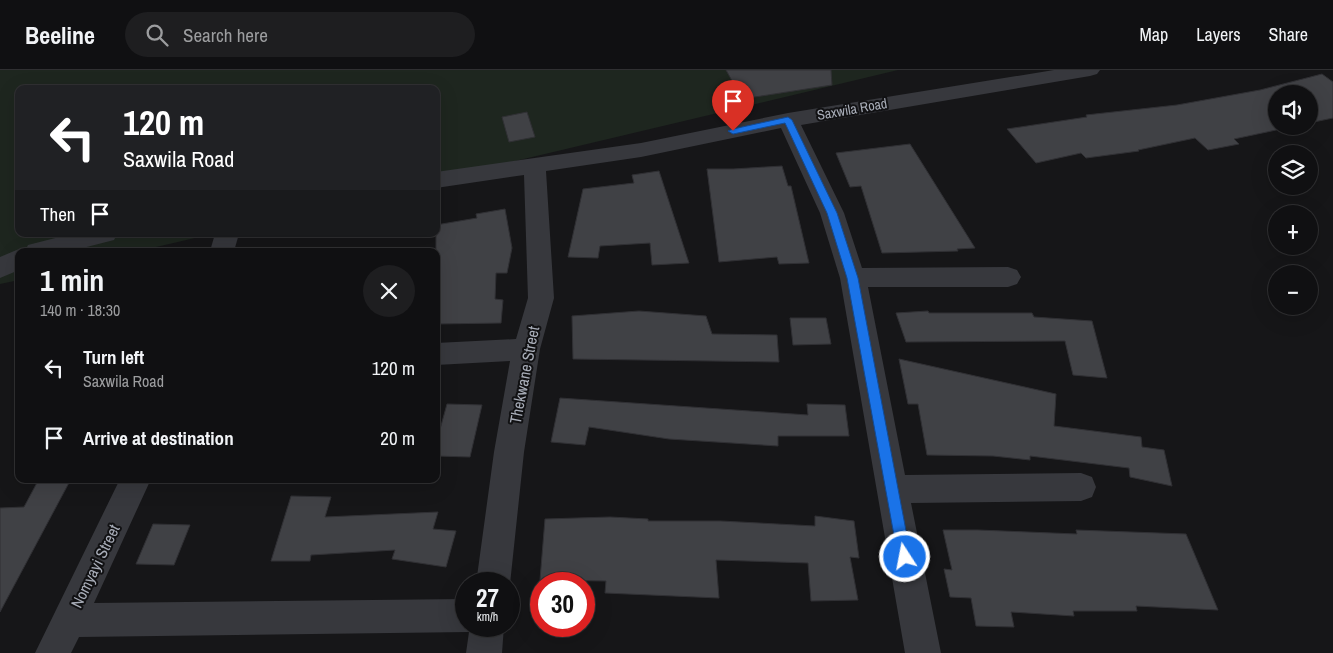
<!DOCTYPE html>
<meta charset="utf-8">
<style>
:root{--surface:#101012;--page:#1e1e20;--text:#f1f3f6;--muted:#9c9d9f;--line:#303032}
body{margin:0;font-family:"Archivo Narrow",sans-serif;background:var(--page);color:var(--text);height:100vh;display:flex;flex-direction:column;font-size:19px;white-space:nowrap}
*{box-sizing:border-box;margin:0}
p{font-size:16px;color:var(--muted)}
.icon{flex:none;width:28px;height:28px;fill:none;stroke:currentColor;stroke-width:2;stroke-linecap:round;stroke-linejoin:round}
.map{position:relative;flex:1;overflow:hidden}
.details{position:absolute;left:15px;top:178px;width:425px;height:235px;display:flex;flex-direction:column;background:var(--surface);border-radius:10px;box-shadow:0 5px 20px #0002,0 0 0 1px var(--line)}
.details>*{flex:none}
.guide{position:absolute;left:15px;top:15px;width:425px;height:152px;border-radius:10px;box-shadow:0 5px 20px #0002,0 0 0 1px var(--line);background:#202124;color:#fff;overflow:hidden}
.tools{position:absolute;left:1268px;top:15px;display:grid;gap:10px}
.tools a{display:grid;place-items:center;width:50px;height:50px;border-radius:50%;background:var(--surface);box-shadow:0 5px 20px #0002,0 0 0 1px var(--line);font-size:25px}
.speed{position:absolute;left:455px;top:502px;display:flex;gap:10px;font-size:25px;font-weight:700;text-align:center}
.speed>*{display:grid;place-content:center;width:65px;height:65px;border-radius:50%;background:var(--surface);box-shadow:0 5px 20px #0002,0 0 0 1px var(--line);line-height:1}
.speed small{font-size:12px;font-weight:400}
.speed .limit{border:8px solid #d22;background:#fff;color:#111}
.pin{position:absolute;display:grid;place-items:center;width:42px;height:42px;color:#fff;margin:-51px -21px;border-radius:50% 50% 50% 0;rotate:-45deg;box-shadow:0 0 5px #0007}
.pin .icon{rotate:45deg}
.me{position:absolute;width:55px;margin:-28px;rotate:349deg;stroke-linejoin:round;filter:drop-shadow(0 0 4px #0008)}
.turn{display:flex;align-items:center;gap:18px;height:105px;padding:0 25px;font-size:22px}
.turn .icon{width:65px;height:65px;stroke-width:2.5}
.turn b{display:block;font-size:35px;line-height:42px}
.then{display:flex;align-items:center;height:48px;padding:0 25px;background:#0003;gap:10px;font-size:19px}
.round{display:grid;place-items:center;flex:none;width:52px;height:52px;border-radius:26px;background:var(--page)}
.summary{display:flex;align-items:center;justify-content:space-between;height:85px;padding:0 25px}
h1{font-size:30px;font-weight:700;line-height:38px}
ul{padding:0;list-style:none}
li{display:flex;align-items:center;gap:15px;height:70px;padding:0 25px}
li div{flex:1}
li b{display:block;font-size:19px}
li em{font-style:normal}
header{display:flex;align-items:center;gap:30px;box-sizing:border-box;height:70px;padding:0 25px;background:var(--surface);border-bottom:1px solid var(--line)}
header strong{font-size:24px}
nav{display:flex;gap:28px;margin-inline-start:auto;font-size:18px}
.search{width:350px;height:45px;background:var(--page);display:flex;align-items:center;gap:12px;box-sizing:border-box;padding:0 18px;border-radius:28px;color:var(--muted);font-size:19px}
.map>svg:first-child{display:block}
</style>
<header>
<strong>Beeline</strong>
<div class="search"><svg class="icon" aria-label="search" viewBox="0 0 24 24"><circle cx="10" cy="10" r="6"/><path d="M15 15l6 6"/></svg>Search here</div>
<nav><a>Map</a><a>Layers</a><a>Share</a></nav>
</header>
<div class="map">
<svg width="1333" height="583" viewBox="0 0 1333 583">
<rect width="100%" height="100%" fill="#161618"/>
<polygon fill="#1e261f" points="0,0 898,0 436,110 436,19 19,19 19,164 212,164 139,181 19,181 19,210 0,214"/>
<g fill="#404145" stroke="#303034">
<polygon points="726,0 831,0 832,15 742,29"/>
<polygon points="1322,4 1333,12 1333,48 1309,53 1309,24 1276,24 1276,56 1295,56 1234,69 1239,74 1208,80 1195,68 1138,80 1139,81 1086,88 1081,83 1036,93 1007,59 1087,47 1086,45 1177,35 1260,20"/>
<polygon points="527,42 535,67 509,72 502,47"/>
<polygon points="910,74 975,178 957,179 958,181 882,183 861,116 850,117 836,83"/>
<polygon points="782,96 788,116 791,116 809,193 779,194 777,187 719,192 707,99 733,99"/>
<polygon points="659,101 689,193 652,195 650,173 600,176 598,188 568,187 583,119 634,113 632,105"/>
<polygon points="505,139 512,178 507,203 496,203 495,229 503,230 501,253 436,254 436,155 477,148 476,144"/>
<polygon points="639,241 706,246 712,264 777,265 779,292 573,289 572,246"/>
<polygon points="928,241 929,243 1032,243 1034,247 1092,251 1107,308 1073,305 1065,271 906,272 896,243"/>
<polygon points="790,248 826,248 831,274 793,275"/>
<polygon points="899,289 1056,324 1054,356 1141,367 1142,377 1164,380 1172,416 1130,407 1129,398 1030,386 1030,390 993,386 927,385 918,334 908,334"/>
<polygon points="560,328 808,345 807,334 845,335 849,366 778,366 778,376 669,369 589,357 585,375 551,372"/>
<polygon points="447,334 482,335 470,387 436,386 436,374"/>
<polygon points="39,409 71,409 0,542 0,438 24,437"/>
<polygon points="291,426 331,427 325,447 438,442 433,459 456,461 446,497 392,489 395,480 311,485 310,491 271,491"/>
<polygon points="815,446 854,451 859,488 850,487 858,530 811,531 808,493 716,490 719,528 605,523 606,511 540,510 545,449 610,447 648,449 648,451 721,451 815,456"/>
<polygon points="153,454 190,455 174,495 136,494"/>
<polygon points="943,460 978,460 1077,464 1076,460 1186,464 1218,540 1136,536 1137,541 1073,541 1074,546 1011,542 1014,557 976,556 971,528 950,527 944,499 952,500"/>
</g>
<g fill="none" stroke-linecap="round" stroke-linejoin="round">
<g fill="#37383d" fill-rule="evenodd">
<polygon points="1054,0 1100,0 1097,4 1090,6 801,55 844,143 862,198 1008,197 1017,200 1021,207 1017,214 1008,217 868,217 905,405 1081,403 1092,407 1096,417 1092,427 1081,431 911,433 941,583 905,583 840,208 820,143 781,58 641,87 546,101 554,228 540,279 524,382 510,514 509,516 509,514 476,514 494,382 510,291 436,295 436,273 516,269 528,228 524,105 436,118 436,102 641,73 788,43"/>
<polygon points="71,164 117,164 114,170 71,181 19,181 19,200 0,208 0,187 19,179 25,181 28,175"/>
<polygon points="215,164 239,164 234,181 210,181"/>
<polygon points="120,409 151,409 94,533 466,529 466,556 504,556 502,583 466,583 469,562 79,567 71,583 35,583"/>
</g>
</g>
<polygon fill="#1a73e8" stroke="#114b97" points="788,47 792,50 837,143 858,208 911,487 909,491 905,493 900,491 898,487 847,208 827,143 785,53 733,64 728,61 733,59"/>
<g text-anchor="middle" dominant-baseline="central" stroke-width="4" stroke-linejoin="round" paint-order="stroke">
<g font-size="14" fill="#a8adb8" stroke="#111113">
<text transform="translate(852 39) rotate(-10)">Saxwila Road</text>
</g>
<g font-size="16" fill="#a8adb8" stroke="#111113">
<text transform="translate(524 305) rotate(-79)">Thekwane Street</text>
<text transform="translate(95 496) rotate(-64)">Nomyayi Street</text>
</g>
</g>
</svg>
<div class="tools">
<a><svg class="icon" aria-label="sound" viewBox="0 0 24 24"><path d="M4 9h4l5-4v14l-5-4H4zM17 9q2 3 0 6"/></svg></a>
<a><svg class="icon" aria-label="layers" viewBox="0 0 24 24"><path d="M12 4l9 5-9 5-9-5zM3 14l9 5 9-5"/></svg></a>
<a>+</a>
<a>−</a>
</div>
<div class="speed"><div>27<small>km/h</small></div><div class="limit">30</div></div>
<div class="pin" style="left:733px;top:61px;background:#d93025"><svg class="icon" aria-label="arrive" viewBox="0 0 24 24"><path d="M6 21V4h12l-3 4 3 4H6"/></svg></div>
<svg class="me" style="left:905px;top:487px" viewBox="-20 -20 40 40"><circle r="17" fill="#1a73e8" stroke="#fff" stroke-width="3"/><path d="M0-11L8 9 0 5-8 9z" fill="#fff"/></svg>
<div class="guide">
<div class="turn"><svg class="icon" aria-label="left" viewBox="0 0 24 24"><path d="M17 20v-9H6M10 6l-5 5 5 5"/></svg><div><b>120 m</b>Saxwila Road</div></div>
<div class="then">Then<svg class="icon" aria-label="arrive" viewBox="0 0 24 24"><path d="M6 21V4h12l-3 4 3 4H6"/></svg></div>
</div>
<section class="details">
<div class="summary"><div><h1>1 min</h1><p>140 m · 18:30</p></div><a class="round"><svg class="icon" aria-label="close" viewBox="0 0 24 24"><path d="M6 6l12 12M18 6L6 18"/></svg></a></div>
<ul>
<li><svg class="icon" aria-label="left" viewBox="0 0 24 24"><path d="M17 20v-9H6M10 6l-5 5 5 5"/></svg><div><b>Turn left</b><p>Saxwila Road</p></div><em>120 m</em></li>
<li><svg class="icon" aria-label="arrive" viewBox="0 0 24 24"><path d="M6 21V4h12l-3 4 3 4H6"/></svg><div><b>Arrive at destination</b></div><em>20 m</em></li>
</ul>
</section>
</div>
